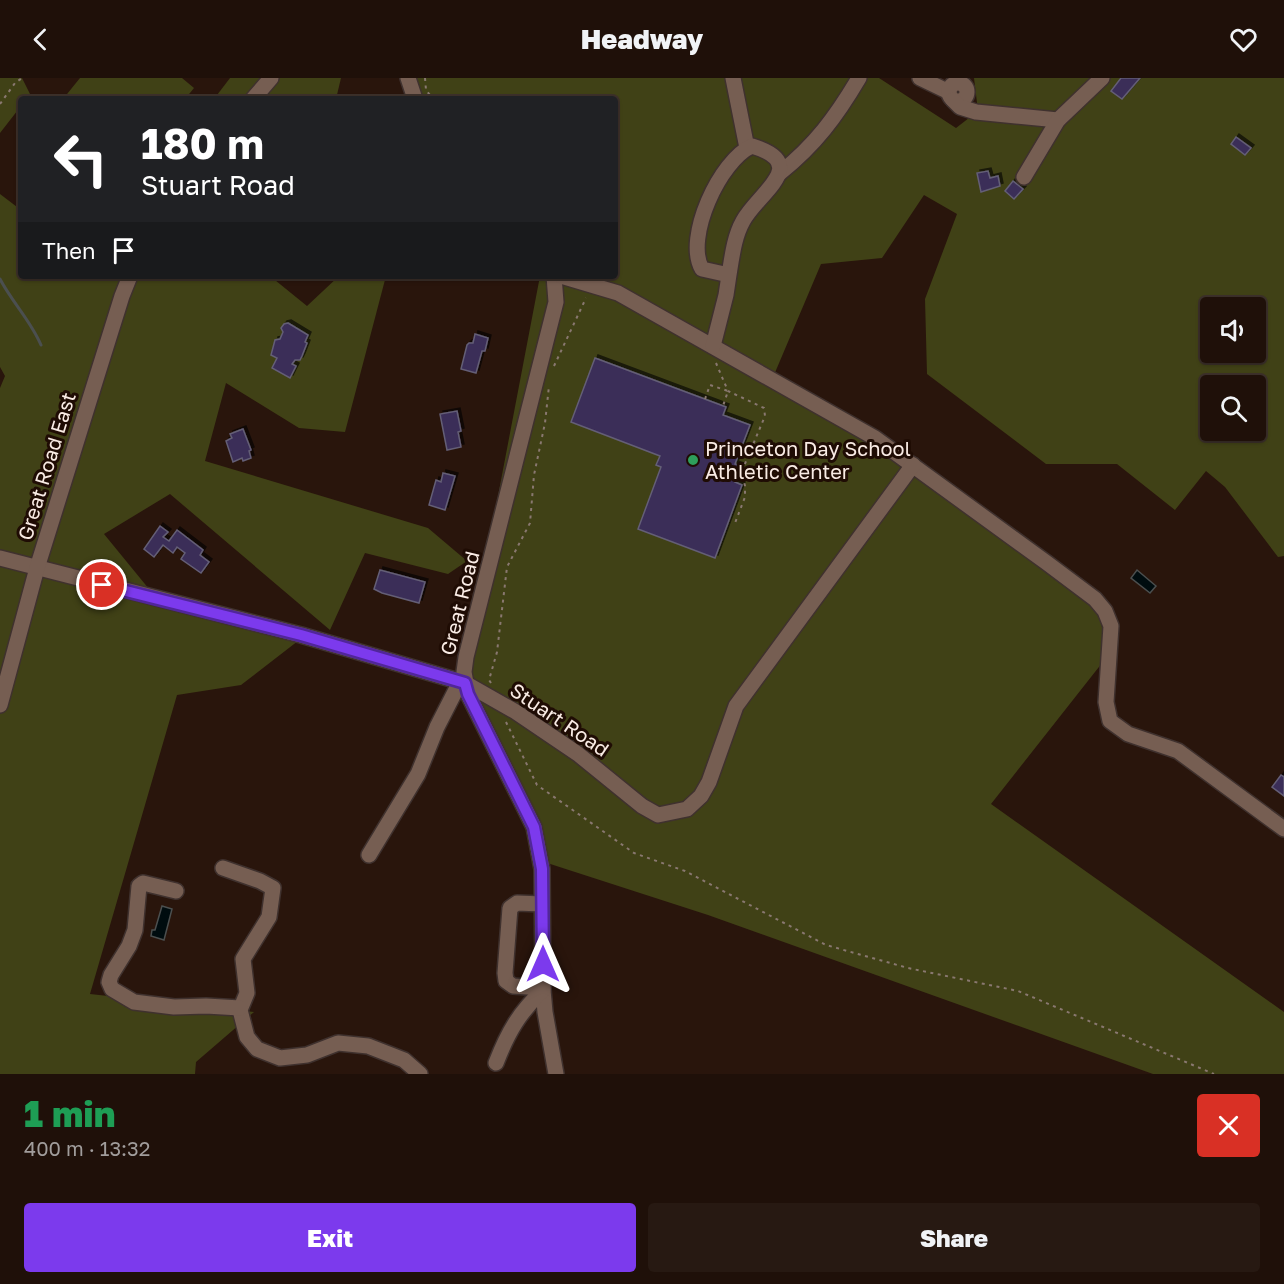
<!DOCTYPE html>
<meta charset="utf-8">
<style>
:root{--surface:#1f1009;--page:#271912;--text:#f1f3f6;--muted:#a19d9c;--line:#3c302a;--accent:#7c3aed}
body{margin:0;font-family:"Golos Text",sans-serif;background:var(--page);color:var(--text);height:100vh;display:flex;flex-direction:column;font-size:22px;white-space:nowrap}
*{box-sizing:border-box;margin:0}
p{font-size:20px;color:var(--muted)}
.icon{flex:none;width:33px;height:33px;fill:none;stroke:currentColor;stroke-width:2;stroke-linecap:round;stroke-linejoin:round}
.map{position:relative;height:996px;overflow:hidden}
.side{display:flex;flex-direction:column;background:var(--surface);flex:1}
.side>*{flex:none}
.guide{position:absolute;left:18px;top:18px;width:600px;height:183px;border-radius:6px;box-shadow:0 2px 4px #0004,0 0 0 2px var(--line);background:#202124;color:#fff;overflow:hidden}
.tools{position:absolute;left:1200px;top:219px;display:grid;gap:12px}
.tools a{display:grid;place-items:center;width:66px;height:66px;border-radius:6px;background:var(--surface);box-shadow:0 2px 4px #0004,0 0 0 2px var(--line);font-size:30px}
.pin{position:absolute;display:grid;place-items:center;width:51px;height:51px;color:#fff;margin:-26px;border:3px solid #fff;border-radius:50%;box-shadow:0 2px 6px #0007}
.me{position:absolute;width:66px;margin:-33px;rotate:0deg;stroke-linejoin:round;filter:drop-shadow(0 0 4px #0008)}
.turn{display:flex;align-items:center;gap:21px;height:126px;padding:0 24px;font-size:27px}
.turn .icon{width:78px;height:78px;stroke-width:2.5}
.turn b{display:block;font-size:42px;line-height:51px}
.then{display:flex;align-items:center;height:57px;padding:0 24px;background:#0003;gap:12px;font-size:22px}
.round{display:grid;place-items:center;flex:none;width:63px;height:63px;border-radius:6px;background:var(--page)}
.overview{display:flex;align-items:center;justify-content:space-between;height:102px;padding:0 24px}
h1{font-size:36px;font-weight:800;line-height:45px;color:#1e9e55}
.primary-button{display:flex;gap:12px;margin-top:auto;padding:12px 24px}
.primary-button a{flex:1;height:69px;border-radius:6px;background:var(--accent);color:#fff;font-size:24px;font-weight:800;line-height:69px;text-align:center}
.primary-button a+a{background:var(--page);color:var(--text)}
header{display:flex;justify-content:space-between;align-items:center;height:78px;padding:0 24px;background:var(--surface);font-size:27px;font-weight:800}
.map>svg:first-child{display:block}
</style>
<header><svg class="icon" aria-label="back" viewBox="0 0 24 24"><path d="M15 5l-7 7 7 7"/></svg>Headway<svg class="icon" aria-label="heart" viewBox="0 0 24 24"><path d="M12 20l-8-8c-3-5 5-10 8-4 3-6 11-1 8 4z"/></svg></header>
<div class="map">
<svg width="1284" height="996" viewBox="0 0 1284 996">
<defs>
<filter id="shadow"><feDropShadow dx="3" dy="-3" stdDeviation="0" flood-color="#0009"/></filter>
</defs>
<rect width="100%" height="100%" fill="#29150c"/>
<g fill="#404116" fill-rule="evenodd">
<polygon points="0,0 22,0 30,16 26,21 21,21 21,28 0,55"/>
<polygon points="80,0 182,0 194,10 185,21 63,21"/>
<polygon points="230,0 341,0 336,21 214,21"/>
<path d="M410,0H879L956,50L978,33L974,0H1284V478L1278,479L1225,409L1206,393L1175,432L1117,386H1046L927,296L925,221L957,136L924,117L882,180L821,186L771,304L837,336L1100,534L1106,580L991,726L1284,934V996H1153L708,837L541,783L460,617L540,198H615V21H419ZM1210,230H1256V274H1210ZM1210,308H1256V352H1210Z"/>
<polygon points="0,116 21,132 21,198 270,198 307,228 339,198 386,198 345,354 299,350 226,305 205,383 428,450 467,483 448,496 365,475 330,552 170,416 104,456 158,522 307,556 241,607 177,617 90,916 254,934 196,984 195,996 0,996 0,310 5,298 0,289"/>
</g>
<g fill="#000c0f" stroke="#4b4f4f" stroke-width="1.5">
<polygon points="1137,492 1156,508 1150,515 1131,500"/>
<polygon points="162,828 172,831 164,862 151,858 152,852 155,852"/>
</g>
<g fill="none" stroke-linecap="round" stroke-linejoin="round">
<path stroke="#4b4f4f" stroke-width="3" d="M0,201C12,224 31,243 41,267"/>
</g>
<g fill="#3a2d58" stroke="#645e76" stroke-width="1.5" filter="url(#shadow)">
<polygon points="1121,0 1140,0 1122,21 1111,13"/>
<polygon points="1236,59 1251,70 1245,77 1231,66"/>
<polygon points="988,93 990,100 998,98 1000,108 981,114 977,95"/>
<polygon points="1013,103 1023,111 1014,121 1005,113"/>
<polygon points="288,245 308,257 305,264 307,265 302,278 300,282 295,282 292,286 296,288 290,300 272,290 277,280 271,277 275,262 280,261 283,254 281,250 284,246"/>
<polygon points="475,256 488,260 485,273 482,273 476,295 461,291 467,267 469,265 473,265"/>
<polygon points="595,280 726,329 723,337 750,347 735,386 741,388 735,404 742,407 715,480 638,451 661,389 656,387 660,378 571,344"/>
<polygon points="457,333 461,353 458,354 461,369 447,372 440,336"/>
<polygon points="243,351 251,372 249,373 251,380 243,383 242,380 233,384 226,363 232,360 230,356"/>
<polygon points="443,395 455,398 445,432 429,427 436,402 441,404"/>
<polygon points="160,448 168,454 163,459 169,463 177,452 203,472 200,477 209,484 201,495 181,481 185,475 177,469 173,475 163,467 154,479 144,471"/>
<polygon points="380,492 425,504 419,525 382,515 374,511"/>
<polygon points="1281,697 1284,699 1284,718 1272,709"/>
</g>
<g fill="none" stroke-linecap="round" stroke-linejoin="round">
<g stroke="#3f312e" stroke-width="18">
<g id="minor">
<polyline points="408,0 415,21"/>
<polyline points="733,0 747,70"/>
<polyline points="920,0 949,14"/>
<circle cx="958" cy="14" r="9"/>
<polyline points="253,21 271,0"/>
<polyline points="953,22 960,29 976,34 1058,42"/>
<path d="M780,95C815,67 836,39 859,0"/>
<polyline points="1024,99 1058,42 1102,0"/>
<polyline points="554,198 556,224 466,579 464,594 468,616 534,749 542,791 543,912 545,934 556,996"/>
<polyline points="561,198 618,215 875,360 1047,485 1095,521 1105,533 1111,548 1106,624 1110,643 1128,656 1178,673 1284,751"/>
<path d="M713,268L726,217L729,197L702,191C684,160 720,82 752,68C812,86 758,115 743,143C734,159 732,179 729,197"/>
<polyline points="0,480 301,557 465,605 516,634 578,676 642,728 658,737 687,731 701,718 709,704 736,628 913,387"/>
<polyline points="0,627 37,490 122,218 130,198"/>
<polyline points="369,777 418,696 437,649 460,604"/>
<polyline points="223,790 260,803 273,810 269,839 243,881 247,915 240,932 247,959 257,971 280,980 307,977 338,965 368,968 404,982 420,996"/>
<polyline points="176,813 143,805 139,808 135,852 129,868 111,897 109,904 112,911 134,924 174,929 206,928 240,930"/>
<polyline points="542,826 517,825 510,830 505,895 506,903 513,908 543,910"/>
<path d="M496,985C508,954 519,935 543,912"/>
</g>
</g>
<g stroke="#897870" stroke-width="2" stroke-dasharray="3 4.5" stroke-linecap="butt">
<polyline points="425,0 426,12 433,21"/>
<polyline points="0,26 15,5 22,0"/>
<polyline points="716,285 728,313 764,330 765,338 744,388 743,400 745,408 745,419 735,445"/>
<polyline points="554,288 586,220"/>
<polyline points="705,321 710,307 728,313 723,328"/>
<polyline points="491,605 489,602 497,574 507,489 530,445 534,397 545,345 549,308"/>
<polyline points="506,644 537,707 634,775 685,793 826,867 908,890 1018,913 1214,996"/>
</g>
<use href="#minor" stroke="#765e52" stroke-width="15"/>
</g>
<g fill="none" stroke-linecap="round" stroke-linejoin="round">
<g stroke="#51269a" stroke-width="15">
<polyline id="route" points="102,507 301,557 465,605 468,616 534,749 542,791 543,886"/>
</g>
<use href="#route" stroke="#7c3aed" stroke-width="10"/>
</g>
<circle fill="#2e9e5b" stroke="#1f0c04" stroke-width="2" cx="693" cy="382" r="6"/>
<g text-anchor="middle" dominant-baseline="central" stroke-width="6" stroke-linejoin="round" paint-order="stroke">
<g font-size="20" fill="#f9ebe4" stroke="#1f0c04" text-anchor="start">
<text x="705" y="370">Princeton Day School<tspan x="705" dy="23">Athletic Center</tspan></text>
</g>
<g font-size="20" fill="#f9ebe4" stroke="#1f0c04">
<text transform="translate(46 388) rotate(-73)">Great Road East</text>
<text transform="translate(459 525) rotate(-76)">Great Road</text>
<text transform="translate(560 641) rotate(34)">Stuart Road</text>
</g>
</g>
</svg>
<div class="tools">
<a><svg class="icon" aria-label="sound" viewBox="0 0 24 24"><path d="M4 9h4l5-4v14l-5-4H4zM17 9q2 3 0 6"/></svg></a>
<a><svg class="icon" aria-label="search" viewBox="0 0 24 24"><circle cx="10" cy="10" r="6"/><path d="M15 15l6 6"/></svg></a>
</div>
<div class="pin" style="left:102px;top:507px;background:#d93025"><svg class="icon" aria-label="arrive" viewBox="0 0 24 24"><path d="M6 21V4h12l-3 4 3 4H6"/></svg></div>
<svg class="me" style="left:543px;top:886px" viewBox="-20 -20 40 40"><path d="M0-17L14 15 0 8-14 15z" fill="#7c3aed" stroke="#fff" stroke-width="4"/></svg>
<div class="guide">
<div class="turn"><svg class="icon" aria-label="left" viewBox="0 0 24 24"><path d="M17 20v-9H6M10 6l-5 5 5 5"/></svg><div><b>180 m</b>Stuart Road</div></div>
<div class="then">Then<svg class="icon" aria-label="arrive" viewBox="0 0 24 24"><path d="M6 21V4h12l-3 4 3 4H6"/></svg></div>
</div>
</div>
<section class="side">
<div class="overview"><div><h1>1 min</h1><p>400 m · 13:32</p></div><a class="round" style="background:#d93025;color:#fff"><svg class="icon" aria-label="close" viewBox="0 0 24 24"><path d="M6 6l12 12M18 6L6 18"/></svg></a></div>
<div class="primary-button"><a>Exit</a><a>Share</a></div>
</section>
